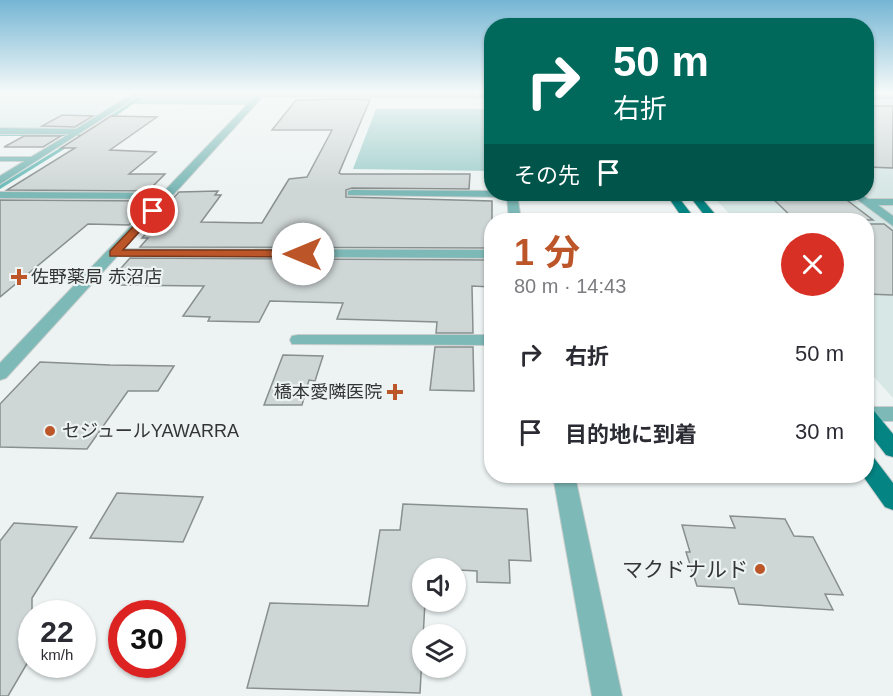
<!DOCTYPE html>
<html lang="ja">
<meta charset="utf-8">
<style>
:root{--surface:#fff;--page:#f7f7f7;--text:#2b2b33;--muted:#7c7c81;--accent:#bc5629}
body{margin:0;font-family:Arial,"Noto Sans JP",sans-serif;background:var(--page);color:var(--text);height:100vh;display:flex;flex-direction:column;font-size:22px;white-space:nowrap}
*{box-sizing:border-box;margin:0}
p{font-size:20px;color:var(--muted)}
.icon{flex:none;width:33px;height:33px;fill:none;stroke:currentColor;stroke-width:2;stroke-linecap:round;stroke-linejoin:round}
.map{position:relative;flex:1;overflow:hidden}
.side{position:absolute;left:484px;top:213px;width:390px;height:270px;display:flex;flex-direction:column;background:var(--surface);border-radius:24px;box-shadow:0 2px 4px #0004}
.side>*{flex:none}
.banner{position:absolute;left:484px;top:18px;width:390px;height:183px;border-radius:24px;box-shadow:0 2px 4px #0004;background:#00695c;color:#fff;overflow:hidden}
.fabs{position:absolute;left:412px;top:558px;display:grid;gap:12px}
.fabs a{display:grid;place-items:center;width:54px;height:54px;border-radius:50%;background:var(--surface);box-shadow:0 2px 4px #0004;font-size:30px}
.speed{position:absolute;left:18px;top:600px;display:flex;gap:12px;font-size:30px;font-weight:700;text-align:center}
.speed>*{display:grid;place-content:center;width:78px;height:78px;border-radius:50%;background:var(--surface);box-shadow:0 2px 4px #0004;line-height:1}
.speed small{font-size:15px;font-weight:400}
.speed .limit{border:9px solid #d22;background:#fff;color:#111}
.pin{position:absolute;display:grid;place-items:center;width:51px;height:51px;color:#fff;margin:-26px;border:3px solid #fff;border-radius:50%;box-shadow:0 2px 6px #0007}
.me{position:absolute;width:66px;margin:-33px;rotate:270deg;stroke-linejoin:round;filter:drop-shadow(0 0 4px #0008)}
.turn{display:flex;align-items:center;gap:21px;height:126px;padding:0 30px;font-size:27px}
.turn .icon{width:78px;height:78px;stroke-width:2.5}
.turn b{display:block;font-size:42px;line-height:51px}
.then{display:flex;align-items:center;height:57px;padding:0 30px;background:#0003;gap:12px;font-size:22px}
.round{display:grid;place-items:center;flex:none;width:63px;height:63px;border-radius:32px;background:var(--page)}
.head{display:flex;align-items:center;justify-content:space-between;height:102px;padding:0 30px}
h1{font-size:36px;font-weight:700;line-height:45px;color:var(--accent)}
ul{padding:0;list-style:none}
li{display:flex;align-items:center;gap:18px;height:78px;padding:0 30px}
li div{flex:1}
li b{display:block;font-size:22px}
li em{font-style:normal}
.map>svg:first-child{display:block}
</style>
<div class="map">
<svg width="893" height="696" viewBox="0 0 893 696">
<rect width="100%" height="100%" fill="#ecf3f2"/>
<g fill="#d7e7e6">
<polygon points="0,92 134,92 77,128 0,128"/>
<polygon points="867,92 893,92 893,398 867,369 867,220 735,220 711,194 867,194"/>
</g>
<g fill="#a0cecc">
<polygon points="263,92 371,92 370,94 261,95 250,105 120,104 139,93 260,95"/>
<polygon points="376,109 489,109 492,130 492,171 353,169"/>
</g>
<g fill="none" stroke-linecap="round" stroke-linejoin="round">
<g fill="#6abab7" fill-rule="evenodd">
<polygon points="140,96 143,97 106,123 102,123 102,121"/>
<polygon points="0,134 79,134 81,135 79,136 0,136"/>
<polygon points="78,137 82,138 0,189 0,185"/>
</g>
</g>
<g fill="#cfd6d6" stroke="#888f8e" stroke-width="1.5">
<polygon points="349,99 370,100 339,173 341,174 470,174 469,189 352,188 346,190 346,197 492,201 492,248 140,247 148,238 142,238 154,225 149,225 179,192 218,191 215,195 221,195 201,222 262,223 289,179 307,177 332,130 272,130 296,100"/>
<polygon points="867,106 893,106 893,168 867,167"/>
<polygon points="62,115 93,116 75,127 42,126"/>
<polygon points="111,116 157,117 110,150 156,152 129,174 165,174 148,191 7,190 75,148 61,148"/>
<polygon points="24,136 61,136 43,147 4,147"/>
<polygon points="771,197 844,198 873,220 795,220"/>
<polygon points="0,200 152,201 129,225 88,224 0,297"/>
<polygon points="867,224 884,224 893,231 893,295 867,294"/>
<polygon points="130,258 492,260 492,287 472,286 473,333 436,333 437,322 337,319 343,303 270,301 259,322 208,321 210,317 183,316 204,286 117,285 120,281 114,281 120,275 115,275"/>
<polygon points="435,347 473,347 474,391 430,390"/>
<polygon points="283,355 323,356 315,381 309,380 302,405 264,405"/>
<polygon points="40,362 110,365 174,366 158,391 128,391 87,449 0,447 0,404"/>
<polygon points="117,493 203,497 183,542 90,538"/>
<polygon points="403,504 527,509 531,561 509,560 510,583 477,582 477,571 423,568 423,602 425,602 420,693 247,688 270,603 368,606 380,530 400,530"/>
<polygon points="730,516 785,519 794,536 813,537 843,595 825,594 833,610 739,604 734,588 697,586 686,552 690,552 682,525 735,528"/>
<polygon points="14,523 77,527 32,598 32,655 8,696 0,696 0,541"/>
</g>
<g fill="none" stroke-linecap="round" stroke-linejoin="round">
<g stroke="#c7cdcc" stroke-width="2">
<g id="service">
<polygon points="490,94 492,95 492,108 489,106 487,96"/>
<polygon points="0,157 33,157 37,159 33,161 0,161"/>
</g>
</g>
<g stroke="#c7cdcc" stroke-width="2">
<g id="minor">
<polygon points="135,92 492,94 492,98 138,96 0,184 0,176 69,134 0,134 0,128 76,129"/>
<rect x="867" y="95" width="26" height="4"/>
<polygon points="352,190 492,191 492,194 517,194 521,220 509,220 507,197 348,195 348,191"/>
<polygon points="0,192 166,193 171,196 166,199 0,198"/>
<polygon points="850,194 861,194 868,199 893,199 893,205 878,205 893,216 893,226"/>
<polygon points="114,249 492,250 492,258 109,256 107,253 109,250"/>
<polygon points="298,335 492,335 492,345 292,344 290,340 292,336"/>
<rect x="867" y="407" width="26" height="14"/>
<polygon points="553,476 575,476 622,696 592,696"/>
</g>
</g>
<g stroke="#c7cdcc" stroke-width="2">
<polygon id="tertiary" points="259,92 267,92 6,378 0,380 0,363"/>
</g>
<g stroke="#c7cdcc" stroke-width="2">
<g id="primary">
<polygon points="666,194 676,194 696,220 684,220"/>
<polygon points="688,194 698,194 720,220 708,220"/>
<polygon points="867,409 874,411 893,434 893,457 886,455 867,430"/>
<polygon points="867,455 874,458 893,483 893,510 885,507 863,476 867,476"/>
</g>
</g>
<use href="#service" fill="#7db9b7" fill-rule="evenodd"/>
<use href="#minor" fill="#7db9b7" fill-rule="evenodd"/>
<use href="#tertiary" fill="#7db9b7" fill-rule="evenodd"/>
<use href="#primary" fill="#048482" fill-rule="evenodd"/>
</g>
<linearGradient id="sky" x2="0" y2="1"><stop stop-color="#75b6d4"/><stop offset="0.49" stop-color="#f6faf9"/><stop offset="1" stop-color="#f6faf9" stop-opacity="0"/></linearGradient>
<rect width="893" height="189" fill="url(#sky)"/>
<polygon fill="#bc5629" stroke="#7a381b" stroke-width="1.5" points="153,208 156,209 156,213 123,250 303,250 308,254 303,257 110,256 110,251 150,209"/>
<g fill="#bc5629" stroke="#ecf3f2" stroke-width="2">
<path d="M16 268h6v6h6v6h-6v6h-6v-6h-6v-6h6z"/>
<path d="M392 383h6v6h6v6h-6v6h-6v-6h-6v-6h6z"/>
<circle cx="50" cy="431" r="6"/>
<circle cx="760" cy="569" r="6"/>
</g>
<g text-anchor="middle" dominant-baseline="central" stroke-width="4.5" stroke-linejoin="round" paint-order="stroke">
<g font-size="18" fill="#343636" stroke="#ecf3f2" text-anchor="start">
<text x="31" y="277">佐野薬局 赤沼店</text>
<text x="382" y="392" text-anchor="end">橋本愛隣医院</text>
<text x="62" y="431">セジュールYAWARRA</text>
</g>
<g font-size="21" fill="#343636" stroke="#ecf3f2" text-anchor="end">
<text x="748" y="569">マクドナルド</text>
</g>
</g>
</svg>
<div class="fabs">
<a><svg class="icon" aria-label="sound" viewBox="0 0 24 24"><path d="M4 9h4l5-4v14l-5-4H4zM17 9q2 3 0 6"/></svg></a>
<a><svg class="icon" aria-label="layers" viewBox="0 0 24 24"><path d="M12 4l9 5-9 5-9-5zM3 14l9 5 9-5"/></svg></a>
</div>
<div class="speed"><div>22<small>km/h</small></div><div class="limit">30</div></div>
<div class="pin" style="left:153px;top:211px;background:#d93025"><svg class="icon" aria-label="arrive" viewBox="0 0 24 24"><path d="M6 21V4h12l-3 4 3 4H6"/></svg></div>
<svg class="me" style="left:303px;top:254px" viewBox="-20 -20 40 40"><circle r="19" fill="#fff"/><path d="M0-13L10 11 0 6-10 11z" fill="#bc5629"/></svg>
<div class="banner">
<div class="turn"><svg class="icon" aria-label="right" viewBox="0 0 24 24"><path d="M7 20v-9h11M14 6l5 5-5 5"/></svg><div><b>50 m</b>右折</div></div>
<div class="then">その先<svg class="icon" aria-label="arrive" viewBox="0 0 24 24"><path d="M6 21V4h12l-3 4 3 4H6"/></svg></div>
</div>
<section class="side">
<div class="head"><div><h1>1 分</h1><p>80 m · 14:43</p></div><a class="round" style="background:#d93025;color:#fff"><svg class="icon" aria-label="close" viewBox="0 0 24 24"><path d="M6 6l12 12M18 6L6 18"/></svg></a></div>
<ul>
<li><svg class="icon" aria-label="right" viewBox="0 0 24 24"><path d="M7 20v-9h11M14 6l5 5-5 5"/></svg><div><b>右折</b></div><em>50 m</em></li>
<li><svg class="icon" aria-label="arrive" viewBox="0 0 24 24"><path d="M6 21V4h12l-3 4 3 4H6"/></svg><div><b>目的地に到着</b></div><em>30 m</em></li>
</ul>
</section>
</div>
